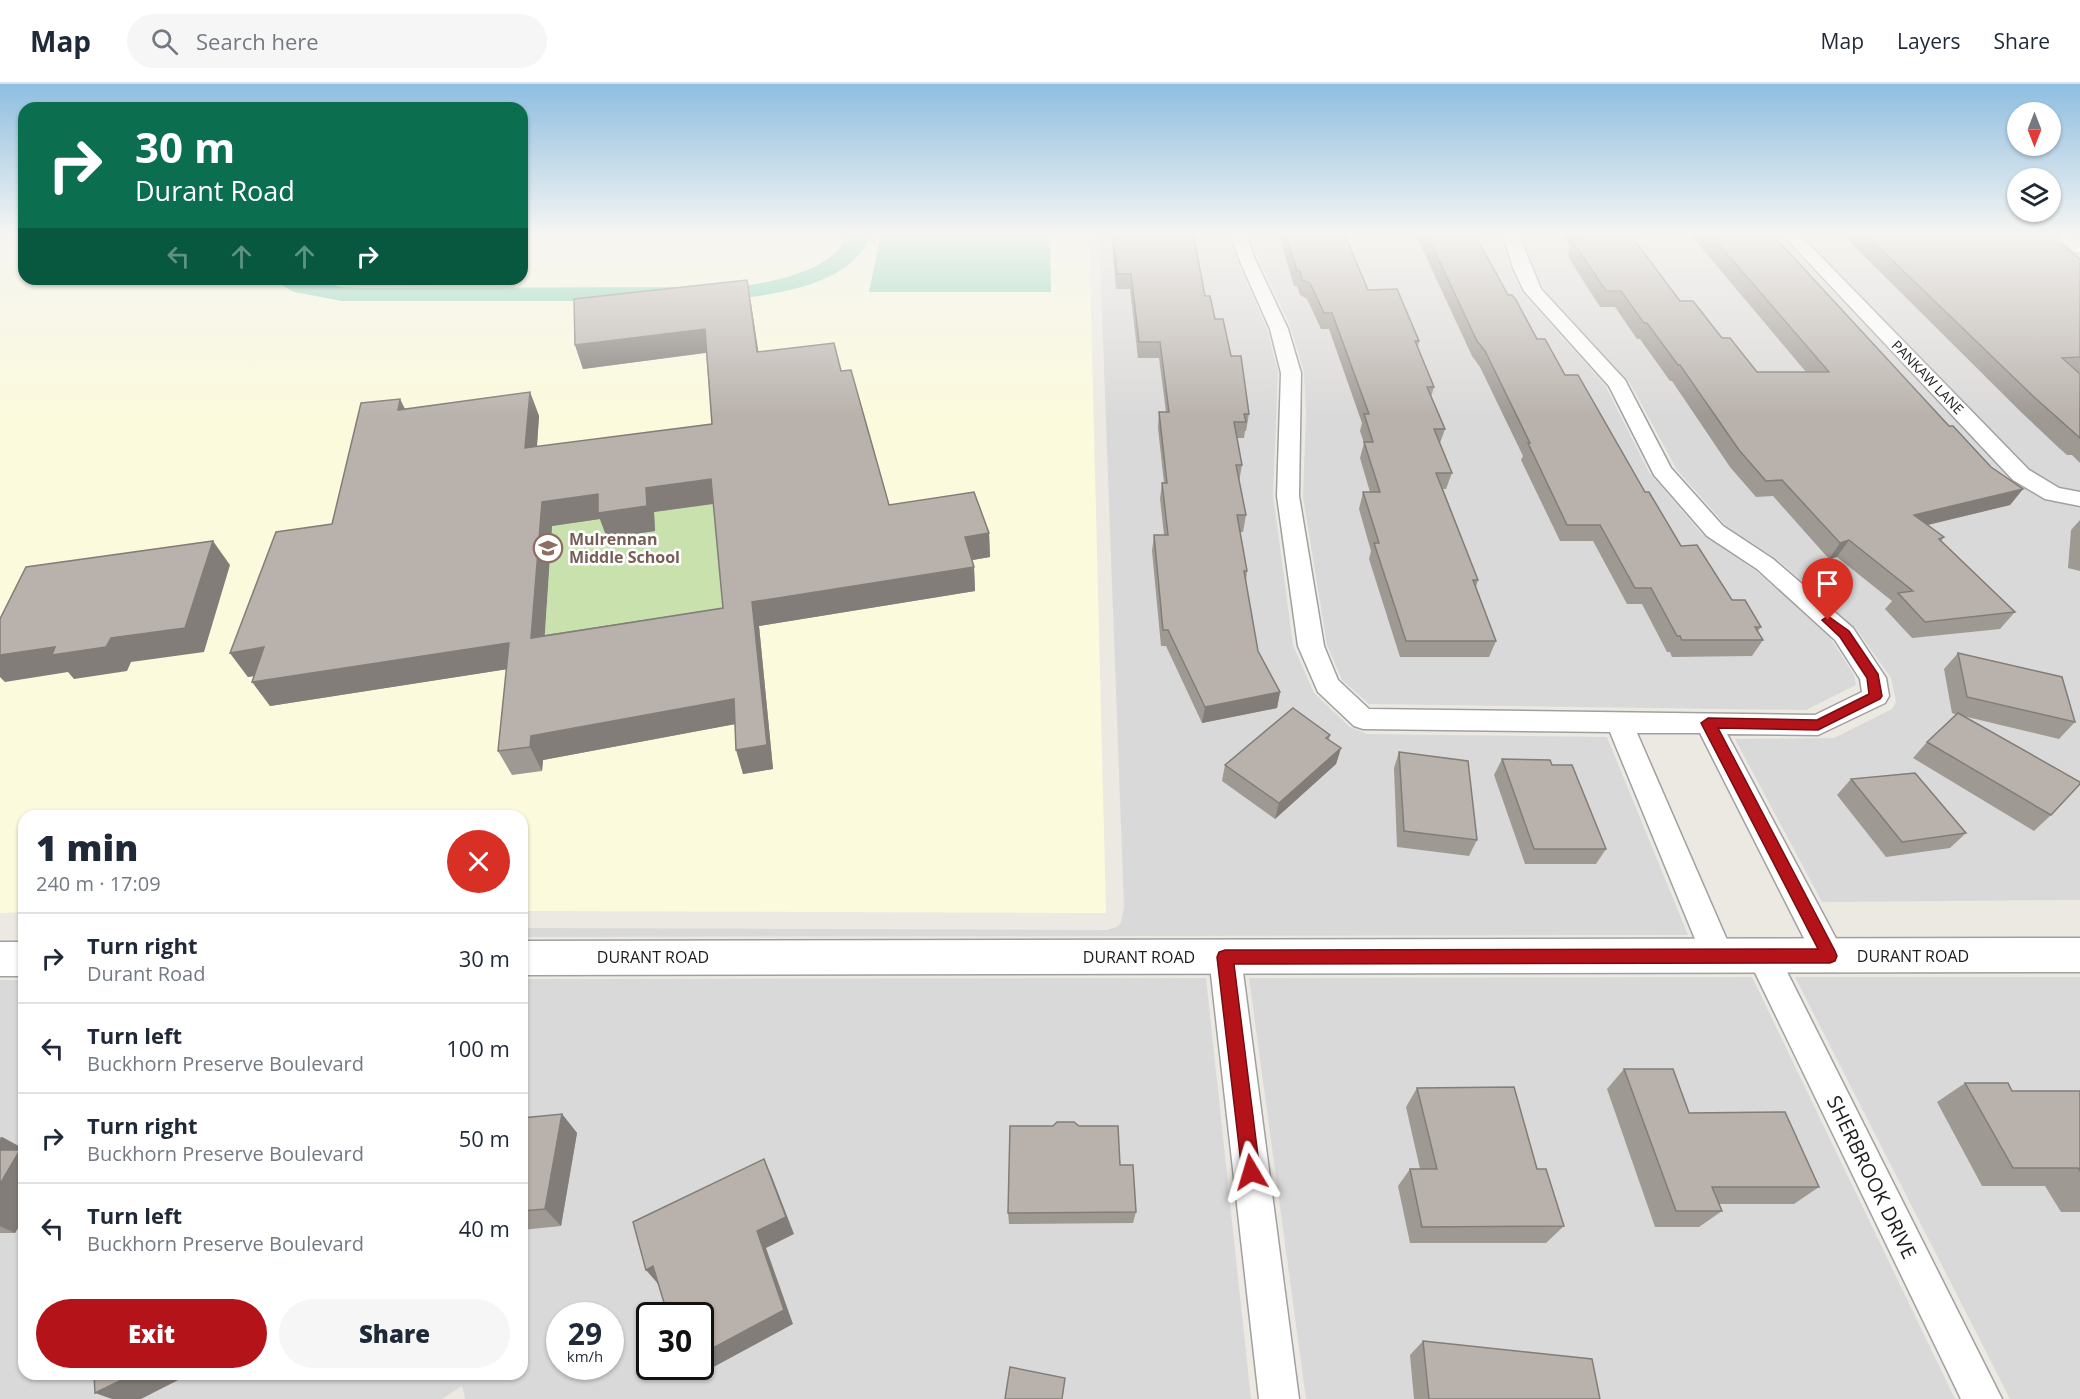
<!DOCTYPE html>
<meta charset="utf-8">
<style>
:root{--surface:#fff;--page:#f6f6f7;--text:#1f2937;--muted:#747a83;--line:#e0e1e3;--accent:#b41419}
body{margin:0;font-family:"Open Sans",sans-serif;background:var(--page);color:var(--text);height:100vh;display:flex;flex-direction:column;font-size:22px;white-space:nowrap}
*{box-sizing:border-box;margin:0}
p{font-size:20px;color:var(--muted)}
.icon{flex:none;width:33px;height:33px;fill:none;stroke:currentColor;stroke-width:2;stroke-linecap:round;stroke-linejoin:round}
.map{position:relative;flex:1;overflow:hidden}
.details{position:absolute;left:18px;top:726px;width:510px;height:570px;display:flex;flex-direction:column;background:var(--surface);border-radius:18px;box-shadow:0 2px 4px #0004}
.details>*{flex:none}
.top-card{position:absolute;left:18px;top:18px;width:510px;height:183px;border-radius:18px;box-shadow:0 2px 4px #0004;background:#0b6e4f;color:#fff;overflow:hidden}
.needle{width:39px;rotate:180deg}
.controls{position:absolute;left:2007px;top:18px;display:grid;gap:12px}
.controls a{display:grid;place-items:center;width:54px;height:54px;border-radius:50%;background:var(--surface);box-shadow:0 2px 4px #0004;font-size:30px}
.speed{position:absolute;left:546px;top:1218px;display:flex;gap:12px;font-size:30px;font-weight:700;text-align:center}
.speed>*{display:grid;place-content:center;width:78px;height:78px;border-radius:50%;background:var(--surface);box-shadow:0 2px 4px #0004;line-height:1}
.speed small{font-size:15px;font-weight:400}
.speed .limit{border:3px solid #111;border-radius:9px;background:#fff;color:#111}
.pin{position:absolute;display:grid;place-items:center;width:51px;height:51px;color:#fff;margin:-62px -26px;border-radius:50% 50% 50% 0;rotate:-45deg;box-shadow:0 0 6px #0007}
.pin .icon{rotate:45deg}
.me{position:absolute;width:66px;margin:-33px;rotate:353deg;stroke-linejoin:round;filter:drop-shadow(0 0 4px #0008)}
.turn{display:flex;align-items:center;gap:21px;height:126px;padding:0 18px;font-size:27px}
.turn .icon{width:78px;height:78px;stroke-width:2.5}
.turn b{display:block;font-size:42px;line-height:51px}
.lanes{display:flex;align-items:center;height:57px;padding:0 18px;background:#0003;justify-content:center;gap:30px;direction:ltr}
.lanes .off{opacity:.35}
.round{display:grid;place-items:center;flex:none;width:63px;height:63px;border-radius:32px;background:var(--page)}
.summary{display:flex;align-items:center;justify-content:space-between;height:102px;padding:0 18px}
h1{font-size:36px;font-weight:800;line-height:45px}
.button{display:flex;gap:12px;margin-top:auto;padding:12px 18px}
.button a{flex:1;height:69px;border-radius:36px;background:var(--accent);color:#fff;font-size:24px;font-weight:800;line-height:69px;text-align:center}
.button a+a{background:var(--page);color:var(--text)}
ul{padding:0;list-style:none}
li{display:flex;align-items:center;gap:18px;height:90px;padding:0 18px;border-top:2px solid var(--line)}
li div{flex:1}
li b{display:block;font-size:22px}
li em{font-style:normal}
header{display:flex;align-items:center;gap:36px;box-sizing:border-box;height:84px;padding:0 30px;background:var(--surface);border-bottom:2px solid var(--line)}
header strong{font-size:28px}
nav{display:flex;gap:33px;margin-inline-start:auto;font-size:21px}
.search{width:420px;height:54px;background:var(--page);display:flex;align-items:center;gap:15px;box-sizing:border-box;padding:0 21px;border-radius:33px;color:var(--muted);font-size:22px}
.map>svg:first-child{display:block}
</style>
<header>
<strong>Map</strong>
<div class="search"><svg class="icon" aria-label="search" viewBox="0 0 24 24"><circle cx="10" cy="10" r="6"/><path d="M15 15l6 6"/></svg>Search here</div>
<nav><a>Map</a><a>Layers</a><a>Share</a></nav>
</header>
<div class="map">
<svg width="2080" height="1315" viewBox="0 0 2080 1315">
<rect width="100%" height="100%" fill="#ece9e3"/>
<g fill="#dad9d9" fill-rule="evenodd">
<polygon points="1099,149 1227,149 1236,175 1267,245 1278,288 1273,411 1293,561 1314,609 1350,643 1367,650 1607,653 1688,851 522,853 522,844 1107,846 1117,843 1121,839 1124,823"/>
<polygon points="1250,149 1499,149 1510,183 1521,207 1605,301 1649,388 1701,449 1755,486 1829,552 1854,591 1856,601 1806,626 1369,620 1342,596 1327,561 1303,413 1306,329 1304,289 1291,244 1258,174"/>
<polygon points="1521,149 1778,149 2007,391 2045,415 2080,424 2080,816 1822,818 1735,655 1834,654 1892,625 1896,618 1891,594 1857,546 1778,476 1727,443 1677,386 1630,299 1545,207 1534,185"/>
<polygon points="1800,149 2049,149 2080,173 2080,407 2056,402 2033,389"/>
<polygon points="1752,893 1955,1315 1306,1315 1249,894"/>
<polygon points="1795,893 2080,893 2080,1315 2010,1315"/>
<path d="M1206,894L1251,1315H465L462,1302L442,1315H0V896H24V1290H522V895ZM560,1232H610V1282H560ZM650,1232H700V1282H650Z"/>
</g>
<polygon fill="#fbfadd" points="19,149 24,149 24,195 522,195 522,149 1089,149 1106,829 522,827 522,732 24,732 24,828 0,829 0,163"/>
<polygon fill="#c9e2ad" points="718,419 730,548 543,578 552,442 607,434 607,453 654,447 654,428"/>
<g fill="#88d4b4">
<path d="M846,149H871C854,205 760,213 712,217H342L294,208L271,195H312L341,203L365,204L735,203C765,200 841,186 846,149Z"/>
<polygon points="881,149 1050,149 1051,208 869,208"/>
</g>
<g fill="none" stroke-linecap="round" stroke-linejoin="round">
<g stroke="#a0a0a0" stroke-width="3">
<g id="minor">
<polygon points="1230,149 1246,149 1255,175 1288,245 1301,289 1299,412 1324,562 1338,596 1369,625 1815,631 1862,608 1860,595 1835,556 1757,485 1707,452 1654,391 1609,302 1524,207 1513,184 1502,149 1518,149 1541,205 1625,296 1671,384 1723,442 1773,475 1853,544 1886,594 1889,612 1885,619 1818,651 1727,650 1840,862 1845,872 1840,882 1829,886 1818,882 1700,649 1637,649 1734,872 1729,882 1718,886 1707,882 1702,872 1610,648 1363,645 1354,642 1318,608 1298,562 1277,412 1281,289 1270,245 1239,175"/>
<polygon points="1781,149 1798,149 2029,386 2059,404 2080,408 2080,422 2045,415 2013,396"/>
<polygon points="2053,149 2071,149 2080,156 2080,169 2074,168"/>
<polygon points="1763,858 1774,862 2002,1315 1961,1315 1747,872 1752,862"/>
<polygon points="1225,859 1236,863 1241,873 1299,1315 1259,1315 1209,873 1214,863"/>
</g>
</g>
<g stroke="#a0a0a0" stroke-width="3">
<g id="tertiary">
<polygon points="2080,854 2080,888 522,891 522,857"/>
<rect x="0" y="858" width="24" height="34"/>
</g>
</g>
<use href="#minor" fill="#fff" fill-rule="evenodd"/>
<use href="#tertiary" fill="#fff" fill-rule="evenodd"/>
</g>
<g fill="#9f9994" fill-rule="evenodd">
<polygon points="1111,149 1193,149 1205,212 1231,272 1249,330 1246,347 1245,347 1244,354 1237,354 1242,381 1239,398 1246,431 1243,448 1240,448 1247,487 1246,498 1258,567 1280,608 1277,624 1202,639 1166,562 1161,562 1152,467 1154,451 1164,451 1160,415 1162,399 1164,399 1158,344 1159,328 1166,328 1159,274 1138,274 1130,205 1116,205"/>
<polygon points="1280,149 1344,149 1368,206 1419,257 1418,263 1434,303 1431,313 1445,345 1440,359 1452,389 1446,405 1443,405 1478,496 1476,503 1496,557 1489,573 1400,573 1369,475 1371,467 1359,425 1363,408 1370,408 1360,374 1364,359 1360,347 1362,339 1329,245 1321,245 1307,215 1300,211 1297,202 1294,202 1282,161 1282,157"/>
<polygon points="1415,149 1474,149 1508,211 1537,255 1565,291 1645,408 1681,462 1732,516 1761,543 1758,547 1763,556 1752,572 1672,573 1670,568 1667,568 1642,520 1627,520 1593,457 1560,457 1521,376 1523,372 1480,283 1472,272"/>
<polygon points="1560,149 1629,149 1680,217 1722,254 1757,288 1806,288 1689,149 1771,149 1949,342 1991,383 2023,405 2010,421 1928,441 1944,453 1941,457 2015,528 2000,545 1912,554 1885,525 1892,517 1837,473 1829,475 1773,412 1756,413 1730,383 1672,297 1670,297 1640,255 1637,255 1615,223 1600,223 1570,176 1568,170 1570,163"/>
<polygon points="1841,149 2046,149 2080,175 2080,379 2072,371 2067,371 2059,364 2022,329"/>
<path d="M751,219L758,268L841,287L889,421L989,449L990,473L972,476L974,483L975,507L759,542L773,685L743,690L735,640L543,676L542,687L512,691L498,667L507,585L270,622L254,592L248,593L230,569L332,440L400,315L405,325L530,308L539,332L537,363L712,340L706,269L583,285L575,261ZM714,420L723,524L544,551L552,442L600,435L607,454L655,447L654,428Z"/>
<polygon points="2080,436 2080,487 2068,484 2071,446"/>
<polygon points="1958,569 2075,638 2059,655 1963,632 2051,731 2034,747 1913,674 1927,658 1957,631 1952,629 1944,585"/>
<polygon points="1330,651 1329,656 1341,664 1336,680 1275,735 1222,697 1225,681"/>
<polygon points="1399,668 1477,756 1469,772 1397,763 1394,684"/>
<polygon points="1502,675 1552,681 1606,765 1596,780 1525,780 1494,691"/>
<polygon points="1851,695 1966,749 1950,764 1886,773 1837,711"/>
<polygon points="1624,985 1689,1029 1819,1103 1794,1120 1719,1120 1722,1127 1699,1143 1655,1143 1607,1005"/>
<polygon points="1965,999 2012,1007 2080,1007 2080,1128 2061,1128 2045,1102 1982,1102 1937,1018"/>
<polygon points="1417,1004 1537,1085 1564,1142 1546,1159 1410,1159 1398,1102 1410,1085 1420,1085 1406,1023"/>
<polygon points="562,1030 577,1049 561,1142 522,1146 522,1034"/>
<polygon points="0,1053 2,1053 24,1065 24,1134 15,1149 0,1149"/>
<polygon points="1120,1081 1136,1128 1133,1139 1009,1140 1008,1129"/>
<polygon points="1423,1257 1600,1315 1414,1315 1410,1271"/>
</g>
<g fill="#827d78">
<polygon points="747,196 751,219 762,291 757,268"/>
<polygon points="705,245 710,268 583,285 575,261"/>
<polygon points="530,308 539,332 535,388 525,364"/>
<polygon points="400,315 411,338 398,326"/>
<polygon points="711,395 718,419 654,428 655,447 607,454 600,435 552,442 543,578 531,554 542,418"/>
<polygon points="2023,405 2010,421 1902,447 1914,431"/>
<polygon points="989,449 990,473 967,477 965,453"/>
<polygon points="1849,456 1837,473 1829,475 1840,459"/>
<polygon points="213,457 230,481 204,568 131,578 127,587 74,595 68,588 5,598 0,593 0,571"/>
<polygon points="974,483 975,507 759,542 773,685 743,690 736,666 752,518"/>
<polygon points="509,559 521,583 270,622 252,598"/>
<polygon points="264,563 282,587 248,593 230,569"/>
<polygon points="1280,608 1277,624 1202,639 1205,623"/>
<polygon points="734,615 741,639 543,676 542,687 530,663 531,652"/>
<polygon points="1341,664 1336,680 1275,735 1279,719"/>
<polygon points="562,1030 577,1049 561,1142 545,1125"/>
<polygon points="2,1053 24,1065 24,1134 15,1149 0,1142 0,1056"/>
<polygon points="764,1075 772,1093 794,1150 766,1164 793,1240 695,1293 684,1282 700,1282 700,1271 757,1147"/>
<polygon points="653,1182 659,1201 646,1186"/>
<polygon points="134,1290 190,1290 141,1315 112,1315 95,1309"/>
</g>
<g fill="#b9b2ac" stroke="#827d78" stroke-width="1.5" fill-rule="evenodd">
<polygon points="1113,149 1193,149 1205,212 1210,212 1215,235 1223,235 1231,272 1241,272 1249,330 1244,330 1246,338 1234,338 1242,381 1236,381 1246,431 1237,431 1247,487 1244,487 1258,567 1280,608 1205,623 1168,546 1163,546 1154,451 1168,451 1162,399 1167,399 1159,328 1169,328 1160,258 1139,258 1131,190 1117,190"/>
<polygon points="1285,149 1344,149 1368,206 1397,205 1419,257 1415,257 1434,303 1427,303 1445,345 1434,345 1452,389 1436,389 1478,496 1473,496 1496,557 1406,557 1374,459 1379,459 1363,408 1380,408 1364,358 1373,358 1364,330 1369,330 1332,229 1324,229 1310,199 1302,196 1300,187 1297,187"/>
<polygon points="1426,149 1474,149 1508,211 1512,211 1516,216 1537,255 1545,255 1565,291 1578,291 1645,408 1649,408 1681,462 1697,461 1732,516 1745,516 1761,543 1755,543 1763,556 1682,556 1680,552 1677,552 1651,504 1635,504 1600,441 1567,441 1528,359 1530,359 1485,267 1477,257"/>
<polygon points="1576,149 1629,149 1680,217 1693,217 1722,254 1730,254 1757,288 1829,288 1709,149 1771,149 1949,342 1953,342 1991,383 2023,405 1914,431 1944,453 1939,455 2015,528 1925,538 1898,509 1913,507 1849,456 1840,459 1782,396 1766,397 1739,366 1680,281 1678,281 1647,239 1644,239 1621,207 1606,207 1575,161 1573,155 1580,155"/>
<polygon points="1864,149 2046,149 2080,175 2080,273 2062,274 2080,290 2080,354 2034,313"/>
<path d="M747,196L757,268L834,259L841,287L851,286L889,421L974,408L989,449L965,453L974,483L752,518L767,661L736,666L734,615L531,652L530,663L498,667L509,559L252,598L264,563L230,569L276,448L332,440L361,319L400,315L398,326L530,308L525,364L712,340L705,245L575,261L574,215ZM711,395L723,524L531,554L542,418L598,410V429L647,422L646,404Z"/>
<polygon points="213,457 185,544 111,554 106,563 52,571 55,563 0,571 0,535 26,483"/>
<polygon points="1958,569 2062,593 2075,638 1967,613"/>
<polygon points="1293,624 1330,651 1326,654 1341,664 1279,719 1225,681"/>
<polygon points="1958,629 2080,698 2080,700 2051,731 1927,658"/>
<polygon points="1399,668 1468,677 1477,756 1404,747"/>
<polygon points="1502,675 1550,676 1552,681 1572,681 1606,765 1534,765"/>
<polygon points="1915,689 1966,749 1902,758 1851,695"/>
<polygon points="1624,985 1673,985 1689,1029 1785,1028 1819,1103 1712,1103 1722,1127 1676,1127"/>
<polygon points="1965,999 2008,999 2012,1007 2080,1007 2080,1087 2078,1084 2013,1084"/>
<polygon points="1514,1003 1537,1085 1546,1085 1564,1142 1422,1143 1410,1085 1437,1085 1417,1004"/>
<polygon points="562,1030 545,1125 522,1127 522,1034"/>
<polygon points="1057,1038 1074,1038 1079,1042 1118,1042 1120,1081 1133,1081 1136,1128 1008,1129 1010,1042 1053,1042"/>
<polygon points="0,1066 20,1066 0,1100"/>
<polygon points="764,1075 786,1133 757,1147 784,1226 700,1271 700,1232 668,1232 653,1182 646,1186 633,1138"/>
<polygon points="1423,1257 1592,1275 1600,1315 1429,1315"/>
<polygon points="1010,1283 1065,1294 1062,1315 1005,1315"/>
<polygon points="94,1290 134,1290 95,1309"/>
</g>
<linearGradient id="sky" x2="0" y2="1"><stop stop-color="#8ebee1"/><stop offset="0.45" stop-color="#f6f5f2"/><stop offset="1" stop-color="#f6f5f2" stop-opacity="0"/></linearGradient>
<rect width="2080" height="333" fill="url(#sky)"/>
<polygon fill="#b41419" stroke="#750d10" stroke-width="1.5" points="1828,532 1849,547 1878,590 1882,612 1880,615 1818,646 1718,644 1835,867 1837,872 1835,877 1830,879 1234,880 1260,1088 1258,1095 1251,1097 1245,1095 1242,1088 1217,873 1219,868 1225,866 1818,865 1701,639 1708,634 1817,636 1869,610 1867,594 1840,553 1822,536"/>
<defs>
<g id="school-ring" transform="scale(1.5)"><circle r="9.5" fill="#fff" stroke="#8d6e63" stroke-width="1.5"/><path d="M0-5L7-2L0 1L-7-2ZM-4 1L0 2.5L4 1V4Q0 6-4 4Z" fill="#8d6e63"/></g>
</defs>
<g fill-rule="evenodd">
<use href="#school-ring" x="548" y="464"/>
</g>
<g text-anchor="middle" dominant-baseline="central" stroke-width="5" stroke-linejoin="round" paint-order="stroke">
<g font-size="14" fill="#1c1c1c" stroke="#fff">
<text transform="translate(1928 293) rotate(46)">PANKAW LANE</text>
</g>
<g font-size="16" font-weight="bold" fill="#785e54" stroke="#fff" text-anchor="start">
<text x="569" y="455">Mulrennan<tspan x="569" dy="18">Middle School</tspan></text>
</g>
<g font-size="16" fill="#1c1c1c" stroke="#fff">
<text x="1913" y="872">DURANT ROAD</text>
<text x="653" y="873">DURANT ROAD</text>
<text x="1139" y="873">DURANT ROAD</text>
</g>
<g font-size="20" fill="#1c1c1c" stroke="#fff">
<text transform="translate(1872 1093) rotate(64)">SHERBROOK DRIVE</text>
</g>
</g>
</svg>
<div class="controls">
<a><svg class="needle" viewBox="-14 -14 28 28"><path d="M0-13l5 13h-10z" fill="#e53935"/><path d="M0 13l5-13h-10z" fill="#747a83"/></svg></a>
<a><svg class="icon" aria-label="layers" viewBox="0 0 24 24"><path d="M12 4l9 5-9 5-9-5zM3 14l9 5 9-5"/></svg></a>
</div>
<div class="speed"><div>29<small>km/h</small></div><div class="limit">30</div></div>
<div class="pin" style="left:1828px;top:536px;background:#d93025"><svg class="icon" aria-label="arrive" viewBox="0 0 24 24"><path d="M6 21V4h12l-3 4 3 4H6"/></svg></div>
<svg class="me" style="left:1251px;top:1088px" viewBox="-20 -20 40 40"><path d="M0-17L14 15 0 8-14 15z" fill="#b41419" stroke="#fff" stroke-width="4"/></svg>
<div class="top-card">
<div class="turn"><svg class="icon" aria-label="right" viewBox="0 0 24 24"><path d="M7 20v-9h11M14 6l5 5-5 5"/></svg><div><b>30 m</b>Durant Road</div></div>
<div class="lanes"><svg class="icon off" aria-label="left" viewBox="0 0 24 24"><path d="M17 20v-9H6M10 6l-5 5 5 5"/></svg><svg class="icon off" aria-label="ahead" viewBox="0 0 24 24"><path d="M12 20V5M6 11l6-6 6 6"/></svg><svg class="icon off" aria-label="ahead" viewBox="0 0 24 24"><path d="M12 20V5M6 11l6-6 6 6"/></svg><svg class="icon" aria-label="right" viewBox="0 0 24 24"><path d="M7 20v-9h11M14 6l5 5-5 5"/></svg></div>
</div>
<section class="details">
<div class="summary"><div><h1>1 min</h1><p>240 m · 17:09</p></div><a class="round" style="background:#d93025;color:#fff"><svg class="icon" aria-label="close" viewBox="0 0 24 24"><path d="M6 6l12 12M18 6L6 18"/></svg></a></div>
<ul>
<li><svg class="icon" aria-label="right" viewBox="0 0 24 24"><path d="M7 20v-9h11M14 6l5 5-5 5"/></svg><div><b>Turn right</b><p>Durant Road</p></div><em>30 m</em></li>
<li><svg class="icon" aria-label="left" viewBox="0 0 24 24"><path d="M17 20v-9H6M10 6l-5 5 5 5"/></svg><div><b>Turn left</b><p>Buckhorn Preserve Boulevard</p></div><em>100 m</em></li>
<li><svg class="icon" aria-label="right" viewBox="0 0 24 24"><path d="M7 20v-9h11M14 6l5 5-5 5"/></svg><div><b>Turn right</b><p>Buckhorn Preserve Boulevard</p></div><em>50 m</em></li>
<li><svg class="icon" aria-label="left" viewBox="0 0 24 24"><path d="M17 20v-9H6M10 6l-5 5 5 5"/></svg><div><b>Turn left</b><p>Buckhorn Preserve Boulevard</p></div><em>40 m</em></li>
</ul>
<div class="button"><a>Exit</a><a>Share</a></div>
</section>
</div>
